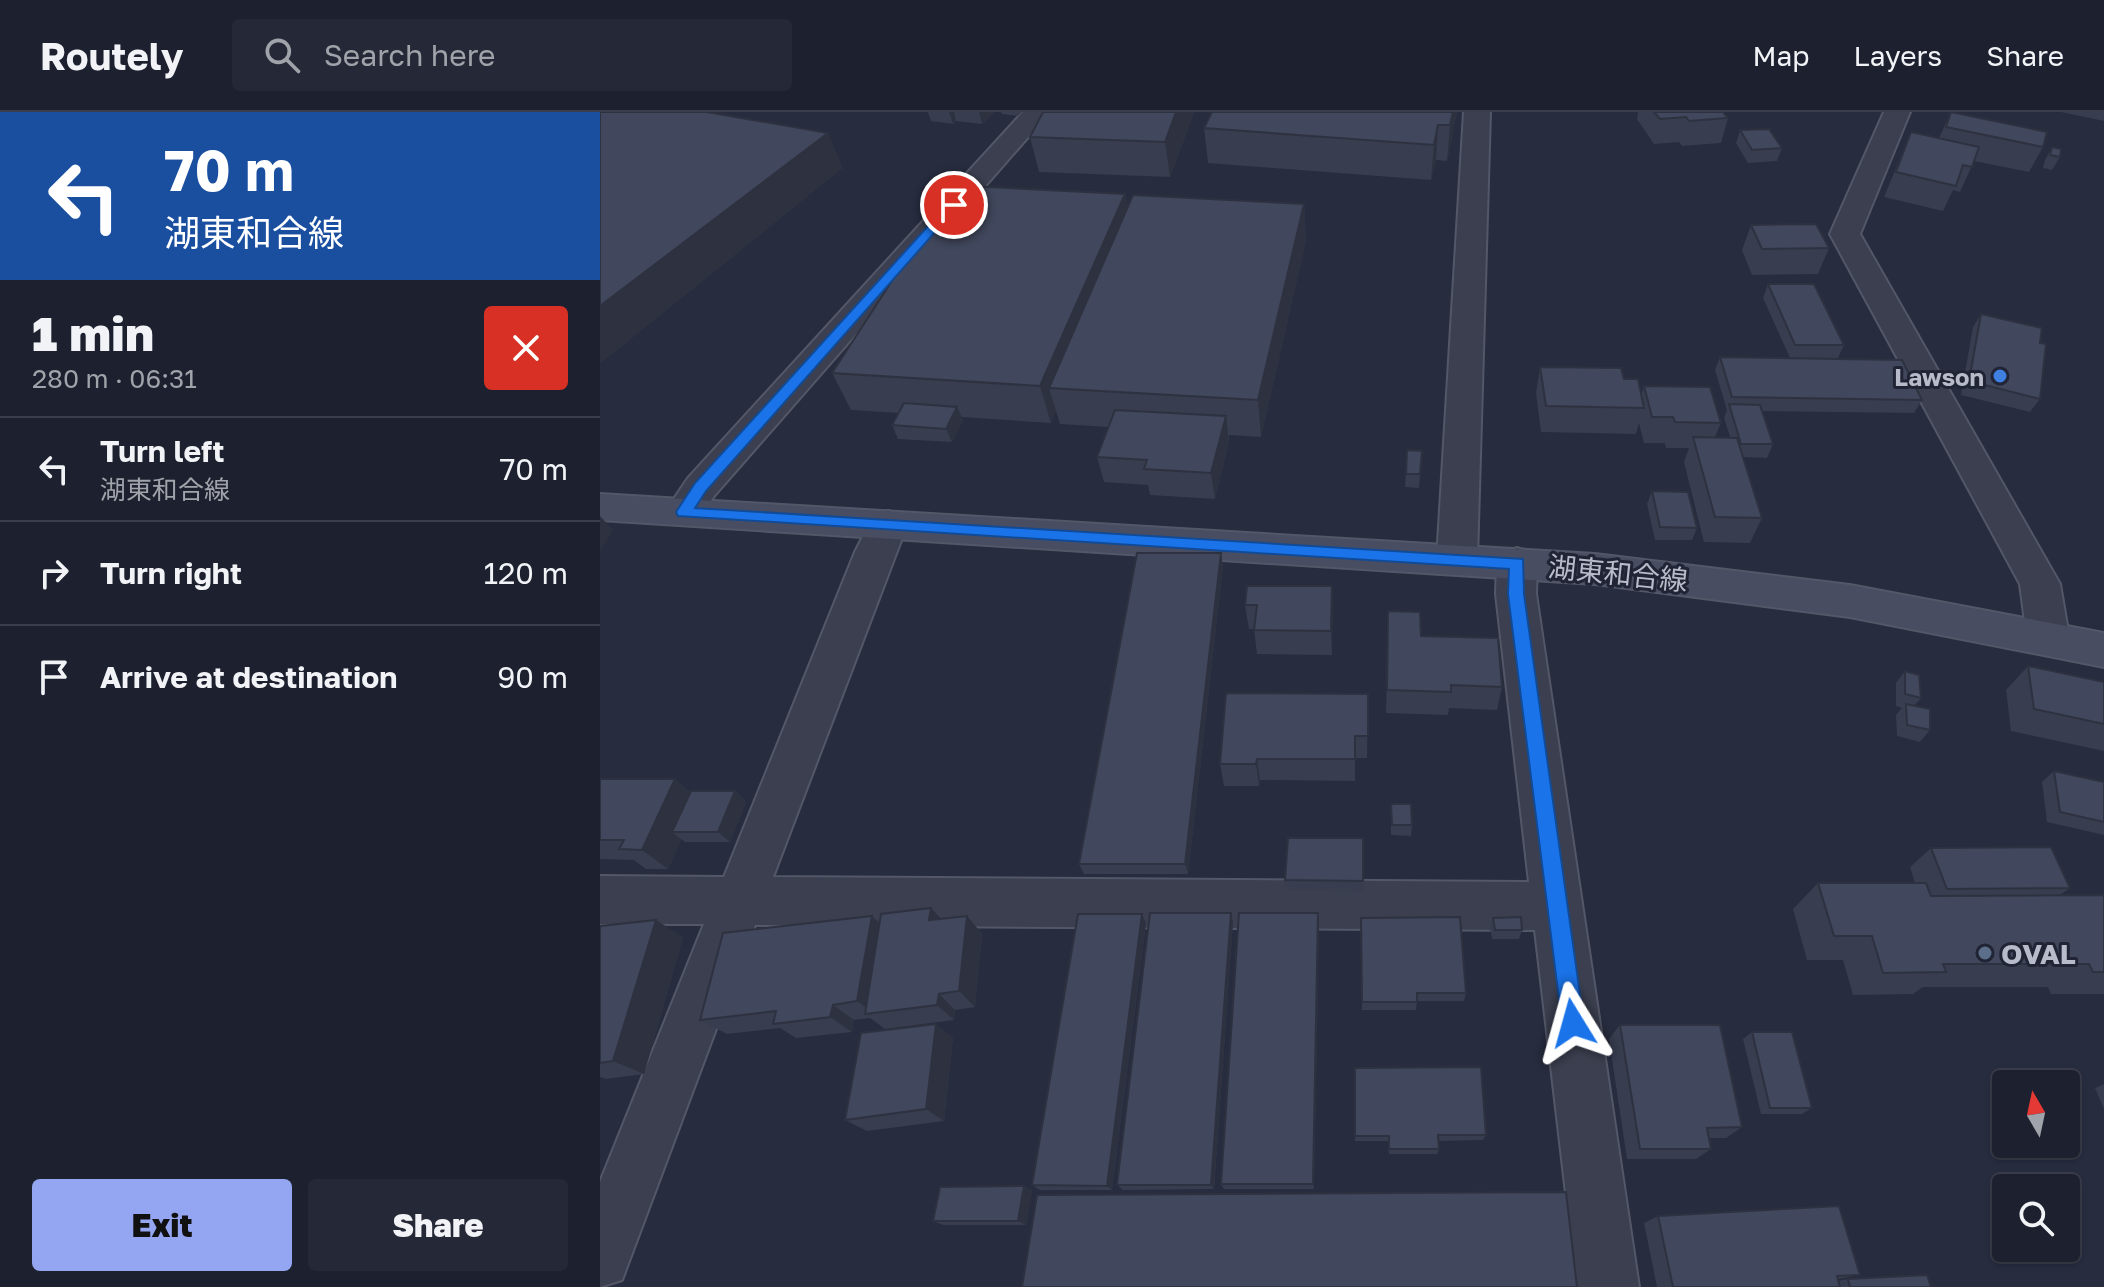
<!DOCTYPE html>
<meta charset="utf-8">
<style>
:root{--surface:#1d212f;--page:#252937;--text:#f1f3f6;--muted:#a0a3aa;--line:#3b3e4b;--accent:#94a5f2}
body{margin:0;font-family:"Golos Text","Noto Sans JP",sans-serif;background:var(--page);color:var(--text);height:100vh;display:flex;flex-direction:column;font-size:30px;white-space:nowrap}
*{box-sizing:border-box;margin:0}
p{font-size:26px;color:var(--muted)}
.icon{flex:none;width:44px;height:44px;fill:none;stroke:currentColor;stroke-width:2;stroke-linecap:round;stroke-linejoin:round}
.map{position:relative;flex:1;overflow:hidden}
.panel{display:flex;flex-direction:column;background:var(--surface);width:600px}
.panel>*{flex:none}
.hud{background:#1a4fa0;color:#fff;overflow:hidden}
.needle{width:52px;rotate:351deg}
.fabs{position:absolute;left:1392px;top:958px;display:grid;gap:16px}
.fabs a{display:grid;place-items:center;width:88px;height:88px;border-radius:8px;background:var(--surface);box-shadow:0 2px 6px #0004,0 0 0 2px var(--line);font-size:40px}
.pin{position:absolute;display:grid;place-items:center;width:68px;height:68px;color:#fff;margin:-34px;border:4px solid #fff;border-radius:50%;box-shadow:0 2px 8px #0007}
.me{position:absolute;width:88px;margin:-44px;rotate:352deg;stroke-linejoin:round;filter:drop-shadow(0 0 6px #0008)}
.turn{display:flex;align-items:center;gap:28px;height:168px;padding:0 32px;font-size:36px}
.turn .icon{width:104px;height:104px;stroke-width:2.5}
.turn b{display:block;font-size:56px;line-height:68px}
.round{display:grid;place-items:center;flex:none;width:84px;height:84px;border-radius:8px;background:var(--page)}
.headline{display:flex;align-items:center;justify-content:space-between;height:136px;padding:0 32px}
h1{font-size:48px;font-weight:800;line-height:60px}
.cta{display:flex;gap:16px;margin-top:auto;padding:16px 32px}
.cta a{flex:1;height:92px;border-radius:8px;background:var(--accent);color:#111;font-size:32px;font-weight:800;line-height:92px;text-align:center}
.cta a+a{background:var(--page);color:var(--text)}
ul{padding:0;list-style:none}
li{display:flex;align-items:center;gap:24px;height:104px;padding:0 32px;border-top:2px solid var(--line)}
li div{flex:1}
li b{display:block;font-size:30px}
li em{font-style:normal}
header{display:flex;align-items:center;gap:48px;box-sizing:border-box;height:112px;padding:0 40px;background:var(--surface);border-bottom:2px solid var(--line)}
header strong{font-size:38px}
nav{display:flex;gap:44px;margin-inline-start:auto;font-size:28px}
.search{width:560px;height:72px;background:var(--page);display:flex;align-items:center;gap:20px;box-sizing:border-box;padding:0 28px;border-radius:8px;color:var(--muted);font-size:30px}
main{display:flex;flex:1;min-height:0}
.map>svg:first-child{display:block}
</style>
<header>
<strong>Routely</strong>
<div class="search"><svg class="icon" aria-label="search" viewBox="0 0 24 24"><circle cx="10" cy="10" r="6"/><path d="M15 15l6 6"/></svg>Search here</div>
<nav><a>Map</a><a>Layers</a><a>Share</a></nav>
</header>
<main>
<section class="panel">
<div class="hud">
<div class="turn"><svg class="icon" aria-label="left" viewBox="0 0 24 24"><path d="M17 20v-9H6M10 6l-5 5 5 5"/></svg><div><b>70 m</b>湖東和合線</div></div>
</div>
<div class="headline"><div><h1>1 min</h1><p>280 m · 06:31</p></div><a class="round" style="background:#d93025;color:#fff"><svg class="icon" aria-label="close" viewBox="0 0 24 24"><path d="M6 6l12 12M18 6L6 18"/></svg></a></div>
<ul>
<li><svg class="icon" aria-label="left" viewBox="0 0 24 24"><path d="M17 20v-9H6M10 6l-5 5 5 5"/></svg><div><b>Turn left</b><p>湖東和合線</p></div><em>70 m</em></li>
<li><svg class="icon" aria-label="right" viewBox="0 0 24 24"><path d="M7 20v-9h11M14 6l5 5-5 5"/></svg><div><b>Turn right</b></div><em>120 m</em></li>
<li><svg class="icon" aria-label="arrive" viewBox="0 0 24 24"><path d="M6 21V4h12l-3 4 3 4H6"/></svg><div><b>Arrive at destination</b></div><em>90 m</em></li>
</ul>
<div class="cta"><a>Exit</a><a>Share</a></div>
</section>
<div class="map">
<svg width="1504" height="1175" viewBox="0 0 1504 1175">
<rect width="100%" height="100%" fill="#272c3f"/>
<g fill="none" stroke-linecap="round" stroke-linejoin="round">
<g stroke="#535767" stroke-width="4">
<g id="minor">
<polygon points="423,0 450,0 114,384 97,410 84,413 71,410 65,400 88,366"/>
<polygon points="864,0 890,0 877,447 871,457 857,462 843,457 837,447"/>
<polygon points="1284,0 1310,0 1260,122 1460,472 1469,525 1463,537 1448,541 1433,537 1427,525 1420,472 1230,122"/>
<polygon points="288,399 302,403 307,413 173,765 929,770 896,482 897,451 903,441 917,436 931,441 937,451 936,482 1039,1175 977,1175 935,818 155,813 22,1168 0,1175 0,1070 104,812 0,812 0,764 124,765 255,440 274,403"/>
</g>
</g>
<g stroke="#535767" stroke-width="4">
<polygon id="secondary" points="0,382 995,442 1250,473 1504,521 1504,555 1250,505 995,472 0,408"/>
</g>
<use href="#minor" fill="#3b3f4f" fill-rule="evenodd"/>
<use href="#secondary" fill="#494d62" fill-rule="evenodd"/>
</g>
<g fill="#383d4f">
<polygon points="328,0 394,0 382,12 356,9 353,12 331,9"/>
<polygon points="401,0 422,0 418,4 402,2"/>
<polygon points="594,0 570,65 439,60 430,25"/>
<polygon points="857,0 847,49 836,48 831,68 608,51 604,16"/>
<polygon points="1038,0 1123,0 1128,6 1121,31 1082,34 1079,30 1054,32 1037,7"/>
<polygon points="1351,0 1443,35 1429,60 1374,49 1360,80 1353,78 1343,99 1284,85 1311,20 1339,26"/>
<polygon points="1461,0 1504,0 1504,9"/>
<polygon points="1140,18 1182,36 1177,49 1148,51 1136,31"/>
<polygon points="1452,35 1460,45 1452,58 1443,56 1445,48"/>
<polygon points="525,82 528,95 704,92 706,128 661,325 629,323 629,330 615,387 550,383 548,373 504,370 497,345 508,315 460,312 456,299 451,311 361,305 363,308 352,330 298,327 292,313 299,301 251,298 232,261 346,112"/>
<polygon points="1151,113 1229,136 1218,162 1152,163 1142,138"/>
<polygon points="1168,172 1244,233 1238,246 1194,246 1322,288 1314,301 1162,299 1173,332 1167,346 1143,345 1162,406 1150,431 1104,430 1084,350 1089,336 1066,336 1065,331 1044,331 1039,311 1036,322 941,320 936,281 940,255 1024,267 1041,284 1044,274 1121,311 1115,325 1130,325 1124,306 1127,298 1115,258 1120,245 1190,246 1163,186"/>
<polygon points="1381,202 1440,231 1440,287 1430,300 1361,283 1373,215"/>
<polygon points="807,338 822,339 819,376 805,375"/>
<polygon points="1052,379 1097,416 1092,428 1055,428 1047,392"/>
<polygon points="623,454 588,762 484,762 479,752"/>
<polygon points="732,474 732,543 657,542 654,517 649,517 645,493"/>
<polygon points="788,499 821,524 902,575 897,598 849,596 848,603 786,601"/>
<polygon points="1428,554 1504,570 1504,639 1411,619 1406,578"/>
<polygon points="1305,559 1321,586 1314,594 1330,618 1320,630 1297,624 1296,603 1302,596 1296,594 1296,571"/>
<polygon points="768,582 767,646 755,646 755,669 660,668 659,674 624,674 620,652"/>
<polygon points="1454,659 1504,670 1504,723 1447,710 1442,670"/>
<polygon points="0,667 75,667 90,681 135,679 146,690 130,730 85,730 81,727 68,757 46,757 34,748 0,747"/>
<polygon points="791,692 812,713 811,724 791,723"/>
<polygon points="763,726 763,779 686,778 685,768"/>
<polygon points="1331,736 1470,776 1460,783 1504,783 1504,882 1451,882 1448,875 1323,875 1313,882 1253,883 1243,848 1207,848 1193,797 1218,771 1315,771 1310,755"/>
<polygon points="631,801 633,810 614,1077 523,1078 517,1073"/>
<polygon points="272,804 280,812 367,804 382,822 375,895 355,898 354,908 285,917 270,906 254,908 252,920 196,926 180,916 127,922 100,908"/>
<polygon points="761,806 866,881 864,889 817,889 816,898 762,898"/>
<polygon points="893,806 922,818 919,827 892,827 890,815"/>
<polygon points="719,810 714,1077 624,1077 621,1072"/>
<polygon points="546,811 512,1078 440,1078 432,1073"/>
<polygon points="0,814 83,825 44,962 6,967 0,965"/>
<polygon points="1020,913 1142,1015 1126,1026 1109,1026 1111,1037 1096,1047 1027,1047 1009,927"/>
<polygon points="1152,920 1212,996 1202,1002 1161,1002 1143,927"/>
<polygon points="353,926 344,1009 267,1019 245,1008"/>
<polygon points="755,956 886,1023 883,1028 839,1029 839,1037 837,1042 789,1042 788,1029 755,1029"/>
<polygon points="1504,972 1504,997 1495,976"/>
<polygon points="432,1078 426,1113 343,1113 333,1109"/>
<polygon points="1058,1104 1260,1163 1238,1167 1238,1169 1248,1167 1331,1175 1057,1175 1044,1111"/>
</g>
<g fill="#2e3240">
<polygon points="349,0 354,0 356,9 353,12"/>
<polygon points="379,0 394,0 382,12"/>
<polygon points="576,0 594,0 570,65 565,30"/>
<polygon points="853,0 857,0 847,49 850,13"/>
<polygon points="838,13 836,48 831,68 834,33"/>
<polygon points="228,21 243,56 0,252 0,194"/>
<polygon points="525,82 532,118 449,276 456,299 451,311 440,274"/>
<polygon points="704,92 706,128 661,325 658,288"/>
<polygon points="357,295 363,308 352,330 346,317"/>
<polygon points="626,304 629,330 615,387 611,361"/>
<polygon points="0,404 13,418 0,439"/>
<polygon points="621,441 623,454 588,762 585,752"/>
<polygon points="732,474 733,498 732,543 731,519"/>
<polygon points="657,647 660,668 659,674 656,652"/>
<polygon points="75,667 99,688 72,720 81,727 68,757 42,738"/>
<polygon points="135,679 146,690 130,730 118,720"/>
<polygon points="331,796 348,814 329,808"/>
<polygon points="631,801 633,810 614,1077 611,1073"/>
<polygon points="718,801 719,810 714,1077 713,1072"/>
<polygon points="542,802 546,811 512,1078 507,1074"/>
<polygon points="272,804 291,822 273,901 257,889"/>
<polygon points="367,804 382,822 375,895 359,879"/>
<polygon points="56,808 83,825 44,962 13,949"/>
<polygon points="339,882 355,898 354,908 337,893"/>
<polygon points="233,893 254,908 252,920 230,905"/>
<polygon points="336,912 353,926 344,1009 326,997"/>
<polygon points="424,1074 432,1078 426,1113 418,1109"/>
</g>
<g fill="#41475c" stroke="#2e3240" stroke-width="2">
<polygon points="0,0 107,0 228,21 0,194"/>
<polygon points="443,0 576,0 565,30 430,25"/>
<polygon points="612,0 853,0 850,13 838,13 834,33 604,16"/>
<polygon points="1054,0 1123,0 1128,6 1089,9 1086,5 1060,7"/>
<polygon points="1351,0 1447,20 1443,35 1346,15"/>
<polygon points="1169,17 1182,36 1152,38 1140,18"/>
<polygon points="1311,20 1379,35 1372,55 1363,53 1356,74 1296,60"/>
<polygon points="1452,35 1461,37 1460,45 1450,43"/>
<polygon points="370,74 525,82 440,274 232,261 329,112 346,112"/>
<polygon points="533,83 704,92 658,288 449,276"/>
<polygon points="1216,112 1229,136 1162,137 1151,113"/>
<polygon points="1168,172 1214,172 1244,233 1195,233"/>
<polygon points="1381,202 1442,216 1440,231 1446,232 1440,287 1369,269"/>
<polygon points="1120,245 1302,248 1322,288 1132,285"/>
<polygon points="940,255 1021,256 1024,267 1038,267 1044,296 946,294"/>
<polygon points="1044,274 1110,275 1121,311 1075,310 1073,305 1052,305"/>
<polygon points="304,291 357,295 346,317 292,313"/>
<polygon points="1129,292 1160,293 1173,332 1141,332"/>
<polygon points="515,298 626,304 611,361 544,357 547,348 497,345"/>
<polygon points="1093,325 1137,326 1162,406 1115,405"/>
<polygon points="807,338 822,339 820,362 806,362"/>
<polygon points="1052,379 1088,380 1097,416 1060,415"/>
<polygon points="537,441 621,441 585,752 479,752"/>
<polygon points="647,474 732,474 731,519 654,518 657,493 645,493"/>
<polygon points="788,499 820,500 821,524 898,526 902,575 851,573 851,580 787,578"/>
<polygon points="1428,554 1504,570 1504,612 1434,597"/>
<polygon points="1305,559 1319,563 1321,586 1305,582"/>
<polygon points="626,581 768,582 768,624 755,624 755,647 657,647 656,652 620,652"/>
<polygon points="1306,592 1330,597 1330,618 1307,613"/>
<polygon points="1454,659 1504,670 1504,710 1460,700"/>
<polygon points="0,667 75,667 42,738 19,737 24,728 0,728"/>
<polygon points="91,679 135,679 118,720 72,720"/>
<polygon points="791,692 811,692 812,713 792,713"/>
<polygon points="688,726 763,726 763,769 685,768"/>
<polygon points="1451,735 1470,776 1347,777 1331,736"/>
<polygon points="1218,771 1326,771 1331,784 1504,783 1504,860 1493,860 1489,852 1343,852 1346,860 1283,861 1272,824 1234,824"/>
<polygon points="331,796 329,808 367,804 359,879 339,882 337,893 265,902 281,802"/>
<polygon points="550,801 631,801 611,1073 517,1073"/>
<polygon points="639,801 718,801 713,1072 621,1072"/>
<polygon points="478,802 542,802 507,1074 432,1073"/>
<polygon points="272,804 257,889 233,893 230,905 173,912 176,899 100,908 123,821"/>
<polygon points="860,805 866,881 817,881 817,890 762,890 761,806"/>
<polygon points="921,805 922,818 895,818 893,806"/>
<polygon points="56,808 13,949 0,951 0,814"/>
<polygon points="336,912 326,997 245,1008 261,921"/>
<polygon points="1020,913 1120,913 1142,1015 1107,1016 1111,1037 1040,1037"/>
<polygon points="1152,920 1192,920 1212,996 1170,996"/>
<polygon points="881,955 886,1023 838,1023 839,1037 789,1037 789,1024 755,1024 755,956"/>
<polygon points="424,1074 418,1109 333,1109 340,1075"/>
<polygon points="966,1080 977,1175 422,1175 437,1083"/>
<polygon points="1239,1094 1260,1163 1237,1164 1240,1175 1073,1175 1058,1104"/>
<polygon points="1327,1163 1331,1175 1250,1175 1248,1167"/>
</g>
<polygon fill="#1a73e8" stroke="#114b97" stroke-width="2" points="349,91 359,93 106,379 95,396 923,447 924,482 984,911 981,919 973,922 965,919 962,911 908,482 909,457 78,404 76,400 95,371"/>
<circle fill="#3f7fe0" stroke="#202434" stroke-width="3" cx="1400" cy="264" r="8"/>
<circle fill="#5c6f8a" stroke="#202434" stroke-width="3" cx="1385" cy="841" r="8"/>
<g text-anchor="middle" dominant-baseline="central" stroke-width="6" stroke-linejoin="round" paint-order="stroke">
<g font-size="24" font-weight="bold" fill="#b8bbca" stroke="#202434" text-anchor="end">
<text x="1384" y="264">Lawson</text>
</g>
<g font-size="28" fill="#b8bbca" stroke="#202434">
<text transform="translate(1018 461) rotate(6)">湖東和合線</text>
</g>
<g font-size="28" font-weight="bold" fill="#b8bbca" stroke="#202434" text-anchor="start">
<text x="1401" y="841">OVAL</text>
</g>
</g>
</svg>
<div class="fabs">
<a><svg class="needle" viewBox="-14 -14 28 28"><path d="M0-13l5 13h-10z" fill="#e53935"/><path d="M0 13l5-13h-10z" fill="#a0a3aa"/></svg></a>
<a><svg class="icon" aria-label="search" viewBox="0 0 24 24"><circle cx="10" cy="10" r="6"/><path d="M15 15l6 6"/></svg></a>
</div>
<div class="pin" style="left:354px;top:93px;background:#d93025"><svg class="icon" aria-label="arrive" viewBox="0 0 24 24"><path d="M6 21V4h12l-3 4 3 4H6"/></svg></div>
<svg class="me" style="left:973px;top:911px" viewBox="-20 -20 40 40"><path d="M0-17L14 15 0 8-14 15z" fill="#1a73e8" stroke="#fff" stroke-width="4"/></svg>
</div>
</main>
